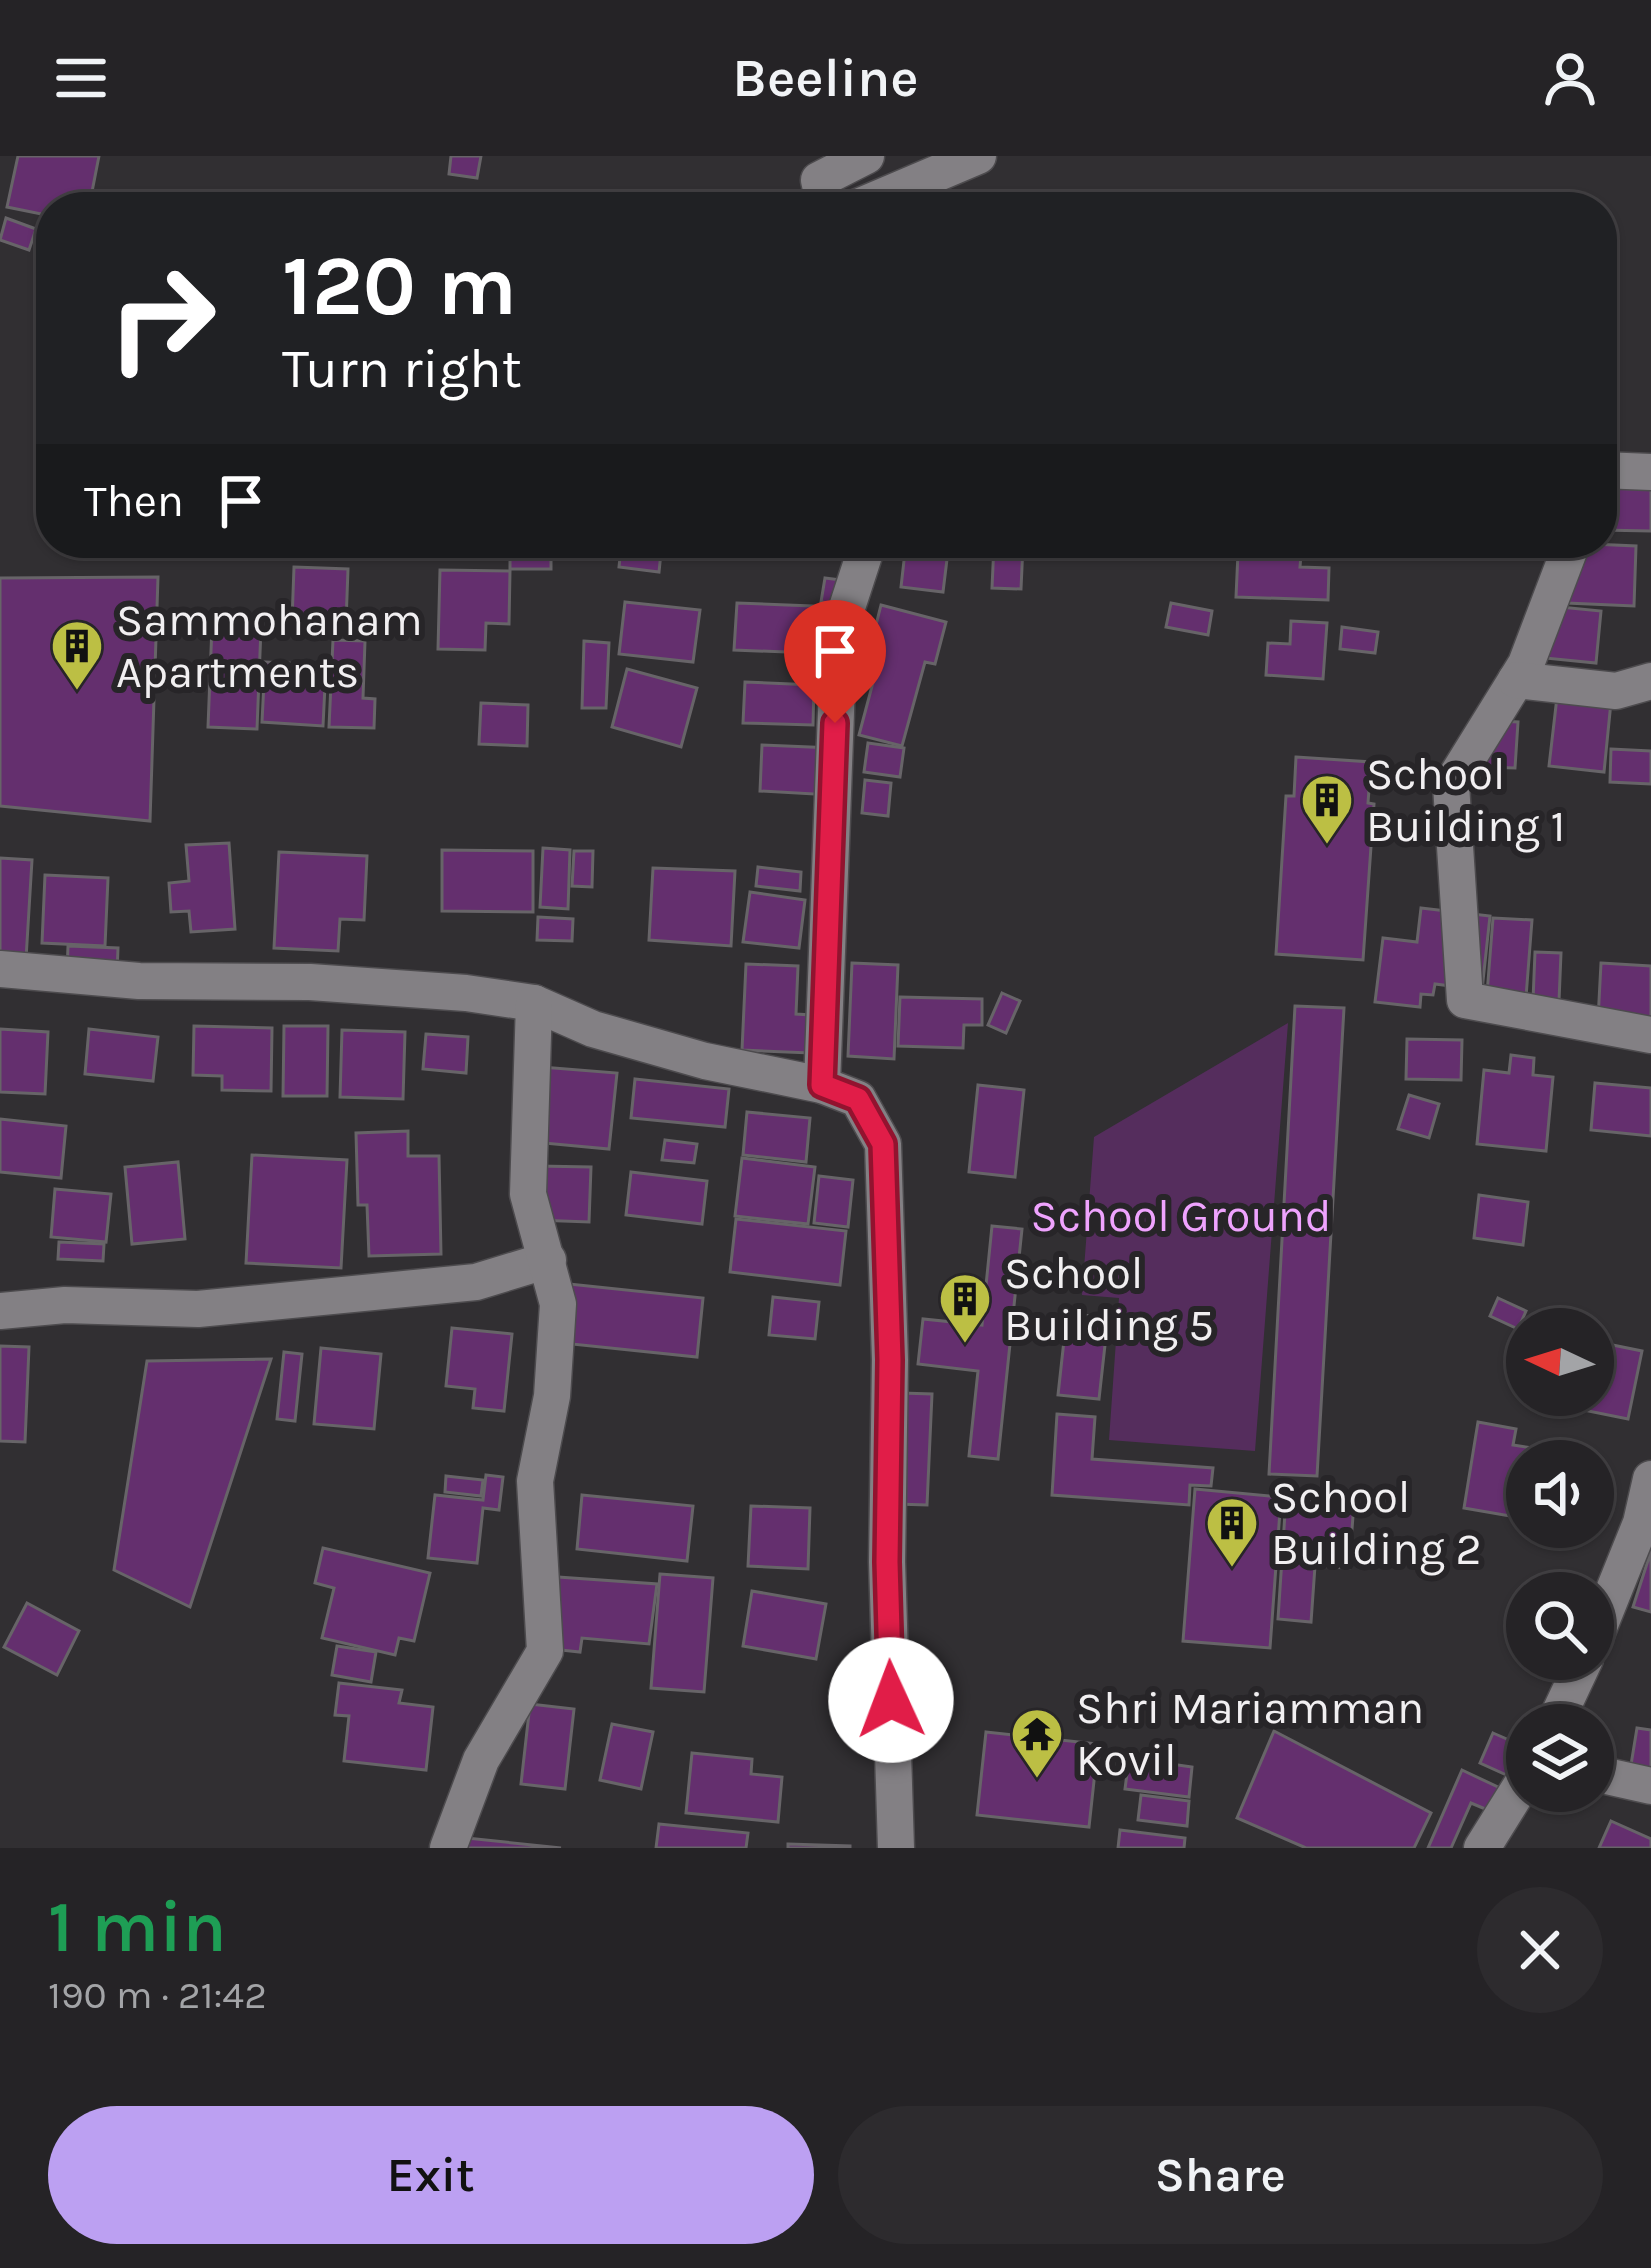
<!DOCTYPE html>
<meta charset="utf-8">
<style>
:root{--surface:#252326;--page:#2d2b2e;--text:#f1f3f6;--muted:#a3a4a7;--line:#424043;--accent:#bca0f2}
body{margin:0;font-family:Karla,sans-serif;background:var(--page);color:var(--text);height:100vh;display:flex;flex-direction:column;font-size:45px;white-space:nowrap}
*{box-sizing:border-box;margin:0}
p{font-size:39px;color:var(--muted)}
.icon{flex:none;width:66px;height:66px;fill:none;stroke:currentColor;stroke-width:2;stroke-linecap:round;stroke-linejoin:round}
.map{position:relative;height:1692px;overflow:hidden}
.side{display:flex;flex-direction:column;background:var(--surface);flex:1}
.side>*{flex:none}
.top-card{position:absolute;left:36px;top:36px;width:1581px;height:366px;border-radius:48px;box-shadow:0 3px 9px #0004,0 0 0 3px var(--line);background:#202124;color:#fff;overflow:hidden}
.needle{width:78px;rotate:274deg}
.buttons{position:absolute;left:1506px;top:1152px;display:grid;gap:24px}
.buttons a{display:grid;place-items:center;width:108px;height:108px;border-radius:50%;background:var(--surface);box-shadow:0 3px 9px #0004,0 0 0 3px var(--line);font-size:60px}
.pin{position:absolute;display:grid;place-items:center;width:102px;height:102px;color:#fff;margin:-123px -51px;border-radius:50% 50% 50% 0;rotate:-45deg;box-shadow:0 0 12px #0007}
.pin .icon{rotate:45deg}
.me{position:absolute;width:132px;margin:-66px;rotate:358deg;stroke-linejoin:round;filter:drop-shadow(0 0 9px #0008)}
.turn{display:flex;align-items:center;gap:42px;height:252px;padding:0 48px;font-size:54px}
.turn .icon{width:156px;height:156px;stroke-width:2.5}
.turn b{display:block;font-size:84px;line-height:102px}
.then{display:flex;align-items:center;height:114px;padding:0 48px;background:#0003;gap:24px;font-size:45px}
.round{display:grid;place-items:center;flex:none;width:126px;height:126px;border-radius:63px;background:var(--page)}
.overview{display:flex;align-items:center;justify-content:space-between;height:204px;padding:0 48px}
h1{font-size:72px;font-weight:600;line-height:90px;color:#1e9e55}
.action{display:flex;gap:24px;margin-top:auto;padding:24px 48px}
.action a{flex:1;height:138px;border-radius:72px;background:var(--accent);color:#111;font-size:48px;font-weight:600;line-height:138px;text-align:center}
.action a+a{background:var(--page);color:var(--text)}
header{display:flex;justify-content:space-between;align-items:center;height:156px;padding:0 48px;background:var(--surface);font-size:54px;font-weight:600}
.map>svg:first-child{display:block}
</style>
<header><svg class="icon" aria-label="menu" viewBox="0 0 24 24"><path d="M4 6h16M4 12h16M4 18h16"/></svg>Beeline<svg class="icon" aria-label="person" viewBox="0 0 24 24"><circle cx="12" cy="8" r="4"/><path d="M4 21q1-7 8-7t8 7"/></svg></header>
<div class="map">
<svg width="1651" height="1692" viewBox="0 0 1651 1692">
<rect width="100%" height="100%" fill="#312f32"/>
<polygon fill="#552d5d" points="1288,867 1255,1295 1109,1284 1119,1142 1082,1139 1094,981"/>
<g fill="#642f6e" stroke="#676468" stroke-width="3">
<polygon points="18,0 99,0 89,51 51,51 51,60 7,51"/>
<polygon points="451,0 481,0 477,22 449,18"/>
<polygon points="6,62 36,73 29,94 0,84"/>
<polygon points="1602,330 1651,331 1651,375 1602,374"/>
<polygon points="291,387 361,387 361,394 291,392"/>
<rect x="510" y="387" width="41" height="26"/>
<polygon points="662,387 659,416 619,411 621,392 592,388"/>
<polygon points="794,387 842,387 839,400"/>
<polygon points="906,387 949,387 943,436 901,431"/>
<polygon points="1227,387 1260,387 1259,395 1226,391"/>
<polygon points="1569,387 1636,390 1634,450 1567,447"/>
<polygon points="994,388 1023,389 1021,433 992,432"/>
<polygon points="1238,397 1301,399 1300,411 1329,412 1328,444 1236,441"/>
<polygon points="294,411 348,413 346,467 292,465"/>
<polygon points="440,414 510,415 509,468 486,467 485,494 438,493"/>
<polygon points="158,421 150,665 0,650 0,422"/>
<polygon points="825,422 849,425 846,449 821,446"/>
<polygon points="625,446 700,454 693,506 619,498"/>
<polygon points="737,447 837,451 835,498 734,494"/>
<polygon points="1171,447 1212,455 1208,479 1166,471"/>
<polygon points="881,449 946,466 935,508 925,506 902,590 859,579 880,500 869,497"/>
<polygon points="1540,449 1601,455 1596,507 1535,501"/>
<polygon points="1291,465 1327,467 1323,523 1266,519 1268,487 1290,488"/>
<polygon points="212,470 261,472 257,573 208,571"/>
<polygon points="1342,471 1378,476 1375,497 1340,493"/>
<polygon points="333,484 365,485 363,542 375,543 374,572 329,571"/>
<polygon points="584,485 609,487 606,552 582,552"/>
<polygon points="265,506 326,509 323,570 262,566"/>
<polygon points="627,513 697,532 681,591 612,571"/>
<polygon points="745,526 814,529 813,569 743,567"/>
<polygon points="1557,541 1611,546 1604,616 1549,610"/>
<polygon points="481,547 528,549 527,590 479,588"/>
<polygon points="1482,564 1518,566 1515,612 1480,611"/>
<polygon points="868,587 904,592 900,621 864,616"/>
<polygon points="762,589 833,592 831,639 760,635"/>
<polygon points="1611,593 1651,595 1651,628 1610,626"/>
<polygon points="1296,601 1371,606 1368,647 1374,648 1363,804 1276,798 1286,640 1294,640"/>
<polygon points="865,624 891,627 888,660 862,657"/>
<polygon points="229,687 235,773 191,776 189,755 171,756 169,727 189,725 186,689"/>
<polygon points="543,692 570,694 568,753 540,751"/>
<polygon points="442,694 533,695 533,756 442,755"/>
<polygon points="574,695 593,695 592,731 572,730"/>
<polygon points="279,696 367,700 364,764 340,763 338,795 274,792"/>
<polygon points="0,702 32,704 26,803 0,802"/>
<polygon points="758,711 801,716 800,735 756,730"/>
<polygon points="653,712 735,715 731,790 649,784"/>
<polygon points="45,719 108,722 105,790 42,787"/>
<polygon points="750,736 805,744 799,792 743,786"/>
<polygon points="1421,752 1490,760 1482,834 1435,828 1433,839 1421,838 1420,851 1375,846 1383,782 1417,786"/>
<polygon points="538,761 573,763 572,785 537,784"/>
<polygon points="1493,762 1532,764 1526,841 1487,838"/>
<polygon points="68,790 118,792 117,818 67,816"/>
<polygon points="1535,796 1561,797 1559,845 1533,844"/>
<polygon points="852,807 898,809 894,903 848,900"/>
<polygon points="1601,807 1651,810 1651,866 1598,864"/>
<polygon points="746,808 798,810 796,858 811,859 810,897 742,894"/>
<polygon points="1002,837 1020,845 1006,877 988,869"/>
<polygon points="900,841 982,843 982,869 964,869 963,892 898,890"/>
<polygon points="1295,850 1344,852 1317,1320 1269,1318"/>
<polygon points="194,870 272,872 271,935 222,934 222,920 193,919"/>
<polygon points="284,870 328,870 327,940 283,940"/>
<polygon points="0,873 48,876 45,938 0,936"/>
<polygon points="89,873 158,881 153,925 85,918"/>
<polygon points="342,874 405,876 403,943 340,941"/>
<polygon points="426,878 468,881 466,917 423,913"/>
<polygon points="1407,883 1462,884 1461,924 1406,923"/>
<polygon points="1511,899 1534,902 1533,919 1553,921 1546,995 1477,988 1484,914 1509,917"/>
<polygon points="529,910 617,917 609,993 522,985"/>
<polygon points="635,923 729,933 725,971 631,962"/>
<polygon points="1595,927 1651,932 1651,980 1591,974"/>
<polygon points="978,929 1024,934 1015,1021 969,1016"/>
<polygon points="1409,939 1439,948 1429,982 1398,973"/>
<polygon points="747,956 810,962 806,1006 743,999"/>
<polygon points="0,963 66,970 61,1022 0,1016"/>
<polygon points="408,975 408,1000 439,1000 441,1098 369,1100 367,1049 358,1049 356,977"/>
<polygon points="665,984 697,988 694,1007 662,1004"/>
<polygon points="252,999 347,1004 341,1112 246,1107"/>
<polygon points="742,1002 815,1011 808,1068 735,1060"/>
<polygon points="178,1006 185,1083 132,1088 125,1011"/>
<polygon points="537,1010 591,1011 589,1066 536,1064"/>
<polygon points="631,1016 707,1025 702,1068 626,1059"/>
<polygon points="819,1020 853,1024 848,1071 814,1067"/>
<polygon points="55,1033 111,1038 106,1086 51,1081"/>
<polygon points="1479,1039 1528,1046 1523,1089 1474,1082"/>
<polygon points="736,1063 846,1075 840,1129 730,1116"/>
<polygon points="992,1070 1022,1073 998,1303 969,1300 978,1215 918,1208 923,1163 982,1169"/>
<polygon points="59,1086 104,1088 103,1105 58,1103"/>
<polygon points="569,1128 703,1142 697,1201 562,1187"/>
<polygon points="773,1141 819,1146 815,1183 769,1179"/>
<polygon points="1498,1142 1526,1155 1518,1173 1490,1160"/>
<polygon points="1067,1157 1108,1162 1099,1243 1058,1239"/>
<polygon points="452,1172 512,1178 504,1255 473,1252 475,1233 446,1230"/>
<polygon points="1593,1185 1642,1195 1628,1263 1519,1241 1527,1203 1527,1239 1593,1239"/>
<polygon points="0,1190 29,1191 25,1286 0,1285"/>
<polygon points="321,1192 381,1198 374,1273 314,1268"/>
<polygon points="284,1196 302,1198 295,1265 277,1263"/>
<polygon points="271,1203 190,1451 114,1414 147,1205"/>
<polygon points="901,1237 932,1238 927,1349 896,1348"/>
<polygon points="1057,1258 1095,1261 1092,1303 1213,1312 1211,1330 1190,1329 1189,1349 1052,1339"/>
<polygon points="1478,1266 1516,1273 1513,1289 1553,1295 1551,1305 1527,1305 1527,1363 1464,1352"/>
<polygon points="486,1319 503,1321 499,1354 483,1352 477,1407 428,1402 435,1339 483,1344"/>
<polygon points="446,1320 483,1324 481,1340 445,1336"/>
<polygon points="1195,1333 1281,1341 1270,1492 1183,1485"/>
<polygon points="582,1339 693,1350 687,1405 577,1393"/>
<polygon points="1286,1342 1354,1347 1349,1412 1315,1410 1311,1466 1278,1463"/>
<polygon points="751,1350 810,1352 808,1413 748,1410"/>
<polygon points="323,1392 430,1417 414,1485 399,1482 395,1499 322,1482 334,1432 315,1427"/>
<polygon points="1651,1395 1651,1456 1633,1451"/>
<polygon points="660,1418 713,1422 704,1536 651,1532"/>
<polygon points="558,1421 657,1428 649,1488 582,1482 580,1496 551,1493"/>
<polygon points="752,1435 826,1448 816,1503 743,1490"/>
<polygon points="27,1447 79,1475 57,1519 4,1491"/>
<polygon points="337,1490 376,1496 371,1526 332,1519"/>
<polygon points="339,1527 402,1534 399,1547 433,1551 426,1614 344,1605 349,1560 335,1559"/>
<polygon points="530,1548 574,1553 565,1633 521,1628"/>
<polygon points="612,1568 653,1576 641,1633 600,1624"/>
<polygon points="1637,1572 1651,1574 1651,1618 1630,1615"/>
<polygon points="1274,1575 1431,1657 1414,1692 1306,1692 1237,1662"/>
<polygon points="986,1576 1098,1588 1089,1671 977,1659"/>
<polygon points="1493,1577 1525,1591 1511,1621 1480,1607"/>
<polygon points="692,1597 752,1603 751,1618 782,1621 778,1666 686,1657"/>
<polygon points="1129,1602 1192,1611 1189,1641 1125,1633"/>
<polygon points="1462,1614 1500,1632 1490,1655 1471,1647 1451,1692 1428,1692"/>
<polygon points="1141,1639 1189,1645 1187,1670 1138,1664"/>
<polygon points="1611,1665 1651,1683 1651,1692 1599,1692"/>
<polygon points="659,1668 748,1677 746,1692 656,1692"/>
<polygon points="1120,1674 1185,1682 1184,1692 1118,1692"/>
<polygon points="457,1681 561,1692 455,1692"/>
<polygon points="788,1688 850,1690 850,1692 788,1692"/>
</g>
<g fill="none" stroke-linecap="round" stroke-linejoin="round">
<g stroke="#4d4b4e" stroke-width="39">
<g id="minor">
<polyline points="825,51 819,24 866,0"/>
<polyline points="858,51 978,0"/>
<polyline points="1602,314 1651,316"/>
<polyline points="1572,387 1526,508 1451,629 1465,844 1651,879"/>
<polyline points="1516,524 1616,535 1651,525"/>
<polyline points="0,813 139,825 310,826 466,837 534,847 593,873 705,905 822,929 858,943 883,988 890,1204 887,1406 896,1692"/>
<polyline points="822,929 839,476 868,387"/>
<polyline points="0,1155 65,1149 198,1153 476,1126 548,1104"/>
<polyline points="1593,1486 1641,1367 1651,1323"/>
<polyline points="1554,1569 1585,1503"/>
<polyline points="1593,1617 1651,1630"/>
<polyline points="448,1692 481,1604 545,1495 535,1325 552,1240 558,1148 528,1038 534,847"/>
<polyline points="1482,1692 1527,1620"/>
</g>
</g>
<use href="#minor" stroke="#838084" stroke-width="36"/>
</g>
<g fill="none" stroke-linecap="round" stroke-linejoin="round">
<g stroke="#92132f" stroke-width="30">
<polyline id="route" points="835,567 822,929 858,943 883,988 890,1204 887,1406 891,1544"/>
</g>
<use href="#route" stroke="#e11d48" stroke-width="21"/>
</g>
<defs>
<g id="building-pin" transform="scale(2.7)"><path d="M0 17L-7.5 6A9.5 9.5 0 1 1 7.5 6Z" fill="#bcbf44" stroke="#272528"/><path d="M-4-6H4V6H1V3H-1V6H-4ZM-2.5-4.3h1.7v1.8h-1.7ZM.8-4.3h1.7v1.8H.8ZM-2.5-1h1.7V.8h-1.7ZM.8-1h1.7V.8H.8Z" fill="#111"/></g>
<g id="temple-pin" transform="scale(2.7)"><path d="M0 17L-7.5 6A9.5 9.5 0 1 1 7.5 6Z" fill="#bcbf44" stroke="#272528"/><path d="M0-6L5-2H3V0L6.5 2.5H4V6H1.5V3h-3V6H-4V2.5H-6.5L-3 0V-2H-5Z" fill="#111"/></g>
</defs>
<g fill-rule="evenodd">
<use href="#building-pin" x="77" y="490"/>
<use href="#building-pin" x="1327" y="644"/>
<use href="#building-pin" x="965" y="1143"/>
<use href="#building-pin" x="1232" y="1367"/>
<use href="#temple-pin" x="1037" y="1578"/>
</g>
<g text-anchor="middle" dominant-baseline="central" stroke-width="12" stroke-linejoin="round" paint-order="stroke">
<g font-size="45" fill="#f1eff1" stroke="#272528" text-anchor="start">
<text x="116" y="464">Sammohanam<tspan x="116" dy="52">Apartments</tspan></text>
<text x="1366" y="618">School<tspan x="1366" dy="52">Building 1</tspan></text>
<text x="1004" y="1117">School<tspan x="1004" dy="52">Building 5</tspan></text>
<text x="1271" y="1341">School<tspan x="1271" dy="52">Building 2</tspan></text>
<text x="1076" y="1552">Shri Mariamman<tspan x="1076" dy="52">Kovil</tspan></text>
</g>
<g font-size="45" fill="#efa3fe" stroke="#272528">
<text x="1181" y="1060">School Ground</text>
</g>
</g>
</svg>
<div class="buttons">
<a><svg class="needle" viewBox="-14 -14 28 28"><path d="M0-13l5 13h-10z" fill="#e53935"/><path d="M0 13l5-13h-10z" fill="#a3a4a7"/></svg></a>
<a><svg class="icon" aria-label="sound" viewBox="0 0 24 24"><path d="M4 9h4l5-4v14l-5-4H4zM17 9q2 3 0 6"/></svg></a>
<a><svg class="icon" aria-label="search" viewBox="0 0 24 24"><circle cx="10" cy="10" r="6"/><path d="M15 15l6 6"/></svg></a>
<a><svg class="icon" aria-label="layers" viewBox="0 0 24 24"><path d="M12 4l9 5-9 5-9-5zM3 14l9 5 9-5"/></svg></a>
</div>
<div class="pin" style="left:835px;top:567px;background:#d93025"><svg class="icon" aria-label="arrive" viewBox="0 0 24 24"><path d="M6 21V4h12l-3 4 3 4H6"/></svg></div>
<svg class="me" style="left:891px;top:1544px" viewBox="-20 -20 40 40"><circle r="19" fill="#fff"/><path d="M0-13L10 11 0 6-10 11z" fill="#e11d48"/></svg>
<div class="top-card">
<div class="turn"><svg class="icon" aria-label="right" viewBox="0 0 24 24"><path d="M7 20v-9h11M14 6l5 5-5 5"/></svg><div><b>120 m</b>Turn right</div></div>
<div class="then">Then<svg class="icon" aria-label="arrive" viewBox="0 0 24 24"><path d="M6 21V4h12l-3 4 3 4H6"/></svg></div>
</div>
</div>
<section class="side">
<div class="overview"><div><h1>1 min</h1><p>190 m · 21:42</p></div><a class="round"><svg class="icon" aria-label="close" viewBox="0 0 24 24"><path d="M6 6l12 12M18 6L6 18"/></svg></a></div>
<div class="action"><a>Exit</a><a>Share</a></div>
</section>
